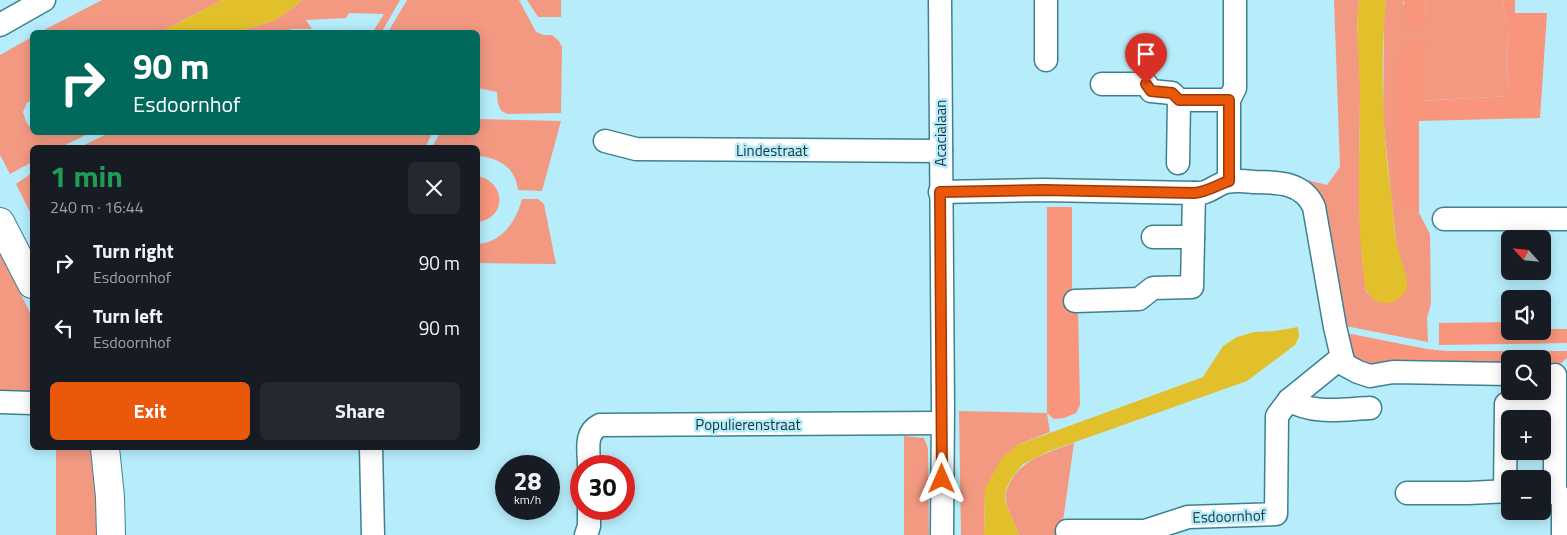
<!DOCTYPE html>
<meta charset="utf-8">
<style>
:root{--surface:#171b24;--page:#242831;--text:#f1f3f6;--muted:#9ea1a6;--accent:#ea580c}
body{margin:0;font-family:"Titillium Web",sans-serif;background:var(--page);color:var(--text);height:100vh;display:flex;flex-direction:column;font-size:19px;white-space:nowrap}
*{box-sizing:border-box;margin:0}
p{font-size:16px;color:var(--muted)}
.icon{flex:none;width:28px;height:28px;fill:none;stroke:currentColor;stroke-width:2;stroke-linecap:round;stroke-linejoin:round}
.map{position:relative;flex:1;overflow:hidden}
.drawer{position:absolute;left:30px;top:145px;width:450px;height:305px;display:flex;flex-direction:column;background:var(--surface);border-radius:8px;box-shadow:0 2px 12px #0003}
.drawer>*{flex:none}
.top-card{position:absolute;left:30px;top:30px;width:450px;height:105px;border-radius:8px;box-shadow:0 2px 12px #0003;background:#00695c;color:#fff;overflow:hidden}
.needle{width:32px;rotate:297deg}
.tools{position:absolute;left:1501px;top:230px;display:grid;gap:10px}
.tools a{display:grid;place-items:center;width:50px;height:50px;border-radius:8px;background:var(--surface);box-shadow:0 2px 12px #0003;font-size:25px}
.speed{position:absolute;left:495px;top:455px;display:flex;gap:10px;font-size:25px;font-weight:700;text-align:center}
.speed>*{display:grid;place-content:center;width:65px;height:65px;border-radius:50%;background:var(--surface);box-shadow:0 2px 12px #0003;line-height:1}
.speed small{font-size:12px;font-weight:400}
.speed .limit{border:8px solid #d22;background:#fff;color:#111}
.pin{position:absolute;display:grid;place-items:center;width:42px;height:42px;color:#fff;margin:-51px -21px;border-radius:50% 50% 50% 0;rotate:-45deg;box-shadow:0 0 5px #0007}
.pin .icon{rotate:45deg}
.me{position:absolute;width:55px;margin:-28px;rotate:0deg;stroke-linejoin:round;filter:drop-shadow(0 0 4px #0008)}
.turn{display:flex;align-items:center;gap:18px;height:105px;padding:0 20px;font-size:22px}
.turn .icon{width:65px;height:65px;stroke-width:2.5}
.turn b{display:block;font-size:35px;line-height:42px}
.round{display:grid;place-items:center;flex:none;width:52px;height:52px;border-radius:8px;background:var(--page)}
.head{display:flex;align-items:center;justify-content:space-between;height:85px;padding:0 20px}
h1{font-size:30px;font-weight:700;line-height:38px;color:#1e9e55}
.cta{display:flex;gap:10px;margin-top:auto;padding:10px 20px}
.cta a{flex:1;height:58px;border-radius:8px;background:var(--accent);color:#fff;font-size:20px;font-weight:700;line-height:58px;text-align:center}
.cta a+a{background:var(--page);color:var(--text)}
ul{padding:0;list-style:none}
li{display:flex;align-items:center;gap:15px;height:65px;padding:0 20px}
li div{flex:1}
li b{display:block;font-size:19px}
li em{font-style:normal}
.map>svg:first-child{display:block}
</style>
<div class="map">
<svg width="1567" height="535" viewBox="0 0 1567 535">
<rect width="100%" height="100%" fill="#b7edfb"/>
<g fill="#f39982">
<polygon points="102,0 222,0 161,32 40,32"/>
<polygon points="303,0 400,0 383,30 374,30 384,14 349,13 346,18 306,20 312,29 292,29 283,32 237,32 275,20"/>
<path d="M407,0H519L536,32L544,35H552L559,41L562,47L561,113L508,114C497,111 498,102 497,92L478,88V32H388Z"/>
<polygon points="527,0 561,0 561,17 538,17"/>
<polygon points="1334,0 1359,0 1357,28 1360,59 1360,98 1359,199 1362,258 1366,291 1375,300 1400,260 1396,241 1383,118 1384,21 1386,0 1404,0 1403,4 1426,16 1425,0 1502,0 1507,25 1508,96 1420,101 1426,44 1400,204 1419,213 1430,234 1431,304 1427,318 1428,342 1345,326 1313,188 1303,179 1327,185 1340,167"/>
<polygon points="32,37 32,99 27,103 23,112 26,122 32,129 32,132 90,133 61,147 32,148 32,162 10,174 0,155 0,55"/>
<path d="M478,119L561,121L542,191L518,190C515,167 499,158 478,156V148L432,147L440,133L478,132Z"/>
<polygon points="109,133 432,132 432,133 425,148 80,147"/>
<polygon points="32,173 32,216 16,184"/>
<path d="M522,199H538L544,204L556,264L478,263V244C503,242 516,221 522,199Z"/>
<polygon points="0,251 32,317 32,397 0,394"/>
<polygon points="959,411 1047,413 1050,432 1017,445 985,489 984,535 961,535"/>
<polygon points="904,436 924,438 928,448 929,535 904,535"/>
<path d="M1074,443L1061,535H1019C1015,524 1009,513 1006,502C1005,497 1006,491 1008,487C1018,460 1049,452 1074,443Z"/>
<polygon points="56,448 91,448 95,457 99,535 56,535"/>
</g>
<g fill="#f8957c">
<polygon points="1404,0 1425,0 1426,16 1420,27 1414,30 1407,29 1404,18"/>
<path d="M1502,0H1515V13H1547L1540,118L1419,121V213L1400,205C1397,161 1387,83 1406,44H1426L1421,101L1508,96L1507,25Z"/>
<path d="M478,176C506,182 507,218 478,222Z"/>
<polygon points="1047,207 1072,207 1072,307 1078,307 1080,405 1076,413 1064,418 1054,419 1047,413"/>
<polygon points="1510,322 1510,331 1542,331 1543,329 1567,329 1567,343 1439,345 1439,323"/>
<polygon points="1346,333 1427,349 1447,351 1567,351 1567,358 1559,365 1543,365 1542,359 1510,359 1510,365 1363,364 1354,360"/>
</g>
<g fill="#e2c02c">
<polygon points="222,0 303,0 275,20 237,32 161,32"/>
<path d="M1359,0H1386C1380,66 1382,134 1392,199C1393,213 1394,227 1396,241C1398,252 1408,275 1407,285C1405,304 1379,310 1368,293C1364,287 1364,275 1363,268C1356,211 1360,154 1360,98C1360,65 1355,33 1359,0Z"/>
<polygon points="1298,327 1299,337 1295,345 1247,381 1047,452 1022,465 1011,479 1006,490 1005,501 1019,535 984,535 985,489 1001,459 1017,445 1203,377 1223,346 1237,337 1254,332 1275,331"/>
</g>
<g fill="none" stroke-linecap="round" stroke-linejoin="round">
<g stroke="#3d8191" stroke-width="25">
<g id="minor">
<polyline points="940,0 943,409 942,535"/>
<polyline points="1046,0 1046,60"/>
<polyline points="0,25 44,0"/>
<polyline points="1102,84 1146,84 1151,91 1172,93 1179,100 1229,100"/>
<polyline points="605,141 636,149 941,151"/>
<polyline points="1178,163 1179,100"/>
<polyline points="1229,181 1229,100 1235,88 1235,1"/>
<path d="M940,192L1044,190L1194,193C1197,193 1202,193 1205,192C1213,189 1219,184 1226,182C1235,180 1245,181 1254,182C1277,182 1303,182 1314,207L1335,327L1342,357L1345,365L1358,372L1370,376L1393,372L1510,374"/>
<polyline points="1444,219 1567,219"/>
<polyline points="1153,237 1193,237"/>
<polyline points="1075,301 1139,299 1153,288 1192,287 1194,193"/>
<polyline points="1555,375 1555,491 1563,501 1563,535"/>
<path d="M1289,400C1313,415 1343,409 1370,408"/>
<polyline points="0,402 32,403"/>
<polyline points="371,448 373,535"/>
<path d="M589,466C589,450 584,433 600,425L942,423"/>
<polyline points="1505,491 1506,404 1555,404"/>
<polyline points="1407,493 1468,493 1510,491"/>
<polyline points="1067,531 1145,531 1188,517 1276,514 1277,416 1289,400 1342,357"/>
<polyline points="586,535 589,526 589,509"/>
</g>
</g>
<g stroke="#3d8191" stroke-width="30">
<g id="tertiary">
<polyline points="0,222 32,284"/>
<polyline points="105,448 110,497 111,535"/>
</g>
</g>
<use href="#minor" stroke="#fff" stroke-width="22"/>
<use href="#tertiary" stroke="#fff" stroke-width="28"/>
</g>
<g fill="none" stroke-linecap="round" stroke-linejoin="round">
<g stroke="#983908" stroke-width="12">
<path id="route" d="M942,479L940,192L1044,190L1194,193C1207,192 1217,185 1229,181V100H1179L1172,93L1151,91L1146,84"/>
</g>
<use href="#route" stroke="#ea580c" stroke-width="9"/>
</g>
<g text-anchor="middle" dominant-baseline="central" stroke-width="5" stroke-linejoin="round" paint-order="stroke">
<g font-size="15" fill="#18353b" stroke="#b7edfb">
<text transform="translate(940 133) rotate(-90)">Acacialaan</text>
<text x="772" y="150">Lindestraat</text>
<text x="748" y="424">Populierenstraat</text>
<text transform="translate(1229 516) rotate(-2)">Esdoornhof</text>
</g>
</g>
</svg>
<div class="tools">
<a><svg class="needle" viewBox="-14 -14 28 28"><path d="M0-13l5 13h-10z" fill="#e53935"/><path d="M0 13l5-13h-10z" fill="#9ea1a6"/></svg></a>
<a><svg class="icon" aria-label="sound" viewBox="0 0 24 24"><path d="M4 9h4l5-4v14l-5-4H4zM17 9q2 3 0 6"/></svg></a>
<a><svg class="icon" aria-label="search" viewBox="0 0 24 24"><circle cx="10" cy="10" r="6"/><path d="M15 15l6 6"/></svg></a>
<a>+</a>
<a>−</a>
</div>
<div class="speed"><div>28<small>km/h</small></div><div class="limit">30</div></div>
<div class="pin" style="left:1146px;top:84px;background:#d93025"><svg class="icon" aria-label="arrive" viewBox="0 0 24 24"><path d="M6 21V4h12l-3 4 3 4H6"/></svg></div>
<svg class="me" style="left:942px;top:479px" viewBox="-20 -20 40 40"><path d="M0-17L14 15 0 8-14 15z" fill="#ea580c" stroke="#fff" stroke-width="4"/></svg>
<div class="top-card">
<div class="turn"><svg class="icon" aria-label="right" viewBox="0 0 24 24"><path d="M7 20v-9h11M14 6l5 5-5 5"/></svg><div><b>90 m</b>Esdoornhof</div></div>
</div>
<section class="drawer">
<div class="head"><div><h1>1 min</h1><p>240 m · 16:44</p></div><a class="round"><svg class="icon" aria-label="close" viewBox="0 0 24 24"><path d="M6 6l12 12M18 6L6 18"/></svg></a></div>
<ul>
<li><svg class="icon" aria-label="right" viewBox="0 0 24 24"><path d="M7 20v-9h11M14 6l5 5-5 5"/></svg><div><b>Turn right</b><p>Esdoornhof</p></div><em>90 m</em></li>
<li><svg class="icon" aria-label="left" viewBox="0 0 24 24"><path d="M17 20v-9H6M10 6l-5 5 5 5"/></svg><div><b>Turn left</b><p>Esdoornhof</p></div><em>90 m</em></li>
</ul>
<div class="cta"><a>Exit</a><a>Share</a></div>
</section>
</div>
